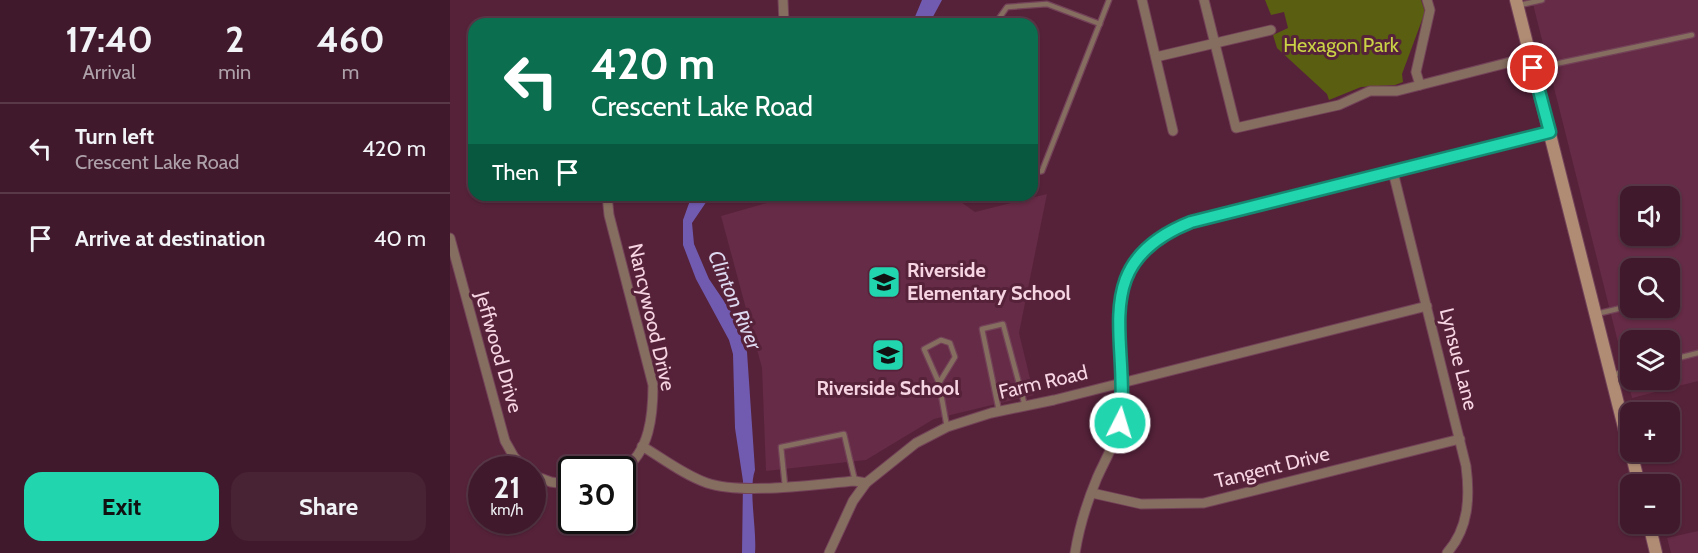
<!DOCTYPE html>
<meta charset="utf-8">
<style>
:root{--surface:#401a2c;--page:#472334;--text:#f1f3f6;--muted:#aea1a9;--line:#593848;--accent:#21d5af}
body{margin:0;font-family:Cabin,sans-serif;background:var(--page);color:var(--text);height:100vh;display:flex;flex-direction:column;font-size:22px;white-space:nowrap}
*{box-sizing:border-box;margin:0}
p{font-size:20px;color:var(--muted)}
.icon{flex:none;width:33px;height:33px;fill:none;stroke:currentColor;stroke-width:2;stroke-linecap:round;stroke-linejoin:round}
.map{position:relative;flex:1;overflow:hidden}
.details{display:flex;flex-direction:column;background:var(--surface);width:450px}
.details>*{flex:none}
.banner{position:absolute;left:18px;top:18px;width:570px;height:183px;border-radius:18px;box-shadow:0 2px 4px #0004,0 0 0 2px var(--line);background:#0b6e4f;color:#fff;overflow:hidden}
.tools{position:absolute;left:1170px;top:186px;display:grid;gap:12px}
.tools a{display:grid;place-items:center;width:60px;height:60px;border-radius:12px;background:var(--surface);box-shadow:0 2px 4px #0004,0 0 0 2px var(--line);font-size:30px}
.speed{position:absolute;left:18px;top:456px;display:flex;gap:12px;font-size:30px;font-weight:700;text-align:center}
.speed>*{display:grid;place-content:center;width:78px;height:78px;border-radius:50%;background:var(--surface);box-shadow:0 2px 4px #0004,0 0 0 2px var(--line);line-height:1}
.speed small{font-size:15px;font-weight:400}
.speed .limit{border:3px solid #111;border-radius:9px;background:#fff;color:#111}
.pin{position:absolute;display:grid;place-items:center;width:51px;height:51px;color:#fff;margin:-26px;border:3px solid #fff;border-radius:50%;box-shadow:0 2px 6px #0007}
.me{position:absolute;width:66px;margin:-33px;rotate:5deg;stroke-linejoin:round;filter:drop-shadow(0 0 4px #0008)}
.turn{display:flex;align-items:center;gap:21px;height:126px;padding:0 24px;font-size:27px}
.turn .icon{width:78px;height:78px;stroke-width:2.5}
.turn b{display:block;font-size:42px;line-height:51px}
.then{display:flex;align-items:center;height:57px;padding:0 24px;background:#0003;gap:12px;font-size:22px}
.eta{display:flex;justify-content:space-evenly;align-items:center;height:102px;text-align:center}
.eta b{font-size:36px;font-weight:700;line-height:42px}
.button{display:flex;gap:12px;margin-top:auto;padding:12px 24px}
.button a{flex:1;height:69px;border-radius:18px;background:var(--accent);color:#111;font-size:24px;font-weight:700;line-height:69px;text-align:center}
.button a+a{background:var(--page);color:var(--text)}
ul{padding:0;list-style:none}
li{display:flex;align-items:center;gap:18px;height:90px;padding:0 24px;border-top:2px solid var(--line)}
li div{flex:1}
li b{display:block;font-size:22px}
li em{font-style:normal}
main{display:flex;flex:1;min-height:0}
.map>svg:first-child{display:block}
</style>
<main>
<section class="details">
<div class="eta">
<div><b>17:40</b><p>Arrival</p></div>
<div><b>2</b><p>min</p></div>
<div><b>460</b><p>m</p></div>
</div>
<ul>
<li><svg class="icon" aria-label="left" viewBox="0 0 24 24"><path d="M17 20v-9H6M10 6l-5 5 5 5"/></svg><div><b>Turn left</b><p>Crescent Lake Road</p></div><em>420 m</em></li>
<li><svg class="icon" aria-label="arrive" viewBox="0 0 24 24"><path d="M6 21V4h12l-3 4 3 4H6"/></svg><div><b>Arrive at destination</b></div><em>40 m</em></li>
</ul>
<div class="button"><a>Exit</a><a>Share</a></div>
</section>
<div class="map">
<svg width="1248" height="553" viewBox="0 0 1248 553">
<rect width="100%" height="100%" fill="#56223a"/>
<g fill="#662b46" fill-rule="evenodd">
<path d="M1082,0H1248V381L1182,398ZM1180,196H1220V236H1180ZM1180,268H1220V308H1180ZM1180,340H1220V380H1180Z"/>
<polygon points="597,194 569,333 584,395 484,419 416,460 316,471 312,368 271,216 345,195 501,195 525,212"/>
<polygon points="1248,531 1248,553 1221,553 1217,538"/>
</g>
<polygon fill="#595e11" points="815,0 971,0 975,12 952,74 953,82 945,85 911,87 879,100 877,94 827,48 823,35 838,28 834,12 821,15"/>
<g fill="#715bb1">
<polygon points="472,0 492,0 479,24 462,24"/>
<path d="M242,195H261L242,223L244,244L259,279L280,310L297,352L305,470C298,489 307,530 305,553H292L293,481L285,428L283,354L279,340L246,279L233,245V220Z"/>
</g>
<g fill="none" stroke-linecap="round" stroke-linejoin="round">
<g stroke="#734258" stroke-width="7">
<g id="lane">
<polyline points="1070,5 1092,0"/>
<polyline points="545,24 557,7 597,4 650,24"/>
<polyline points="1086,68 1242,35"/>
<polyline points="582,173 592,171 659,0"/>
<polyline points="1146,314 1180,306"/>
<polyline points="1220,360 1248,353"/>
<polyline points="1162,375 1180,370"/>
<polyline points="489,383 505,357 500,343 491,340 474,349 489,383 497,427"/>
<polyline points="549,411 532,329 553,324 575,406"/>
<polyline points="335,486 331,447 394,434 405,481"/>
</g>
</g>
<g stroke="#734258" stroke-width="11">
<g id="street">
<polyline points="333,0 334,24"/>
<polyline points="692,0 723,131"/>
<polyline points="754,0 786,128 889,105 920,91 947,91 1080,57"/>
<polyline points="706,57 821,30"/>
<polyline points="970,85 966,72 980,10 977,0"/>
<path d="M943,172L1016,466C1020,497 1019,528 997,553"/>
<path d="M157,195L159,215L203,385C203,414 200,453 172,470"/>
<polyline points="0,238 55,441 64,457 77,470"/>
<path d="M192,446C212,458 234,475 257,483C293,495 366,484 405,481L416,483"/>
<polyline points="82,475 101,482 122,485"/>
<polyline points="642,493 691,504 754,503 1010,439"/>
<polyline points="379,553 403,501 416,483 466,443 497,427 541,413 604,400 977,306"/>
<path d="M625,553C629,528 637,502 647,478C655,460 666,442 670,423C675,403 672,383 671,363C666,294 669,251 741,222L1100,132"/>
</g>
</g>
<g stroke="#734258" stroke-width="14">
<g id="secondary">
<polyline points="1066,0 1180,451"/>
<polyline points="1181,452 1189,484"/>
<polyline points="1199,524 1206,553"/>
</g>
</g>
<use href="#lane" stroke="#856e5f" stroke-width="4.5"/>
<use href="#street" stroke="#856e5f" stroke-width="9"/>
<use href="#secondary" stroke="#b18c75" stroke-width="12"/>
</g>
<g fill="none" stroke-linecap="round" stroke-linejoin="round">
<g stroke="#158a72" stroke-width="15">
<path id="route" d="M670,423C681,339 635,264 741,222L1100,132L1083,68"/>
</g>
<use href="#route" stroke="#21d5af" stroke-width="10"/>
</g>
<defs>
<g id="school-square" transform="scale(1.725)"><rect x="-9" y="-9" width="18" height="18" rx="4" fill="#21d5af" stroke="#56223a"/><path d="M0-5L7-2L0 1L-7-2ZM-4 1L0 2.5L4 1V4Q0 6-4 4Z" fill="#111"/></g>
</defs>
<g fill-rule="evenodd">
<use href="#school-square" x="434" y="282"/>
<use href="#school-square" x="438" y="355"/>
</g>
<g text-anchor="middle" dominant-baseline="central" stroke-width="6" stroke-linejoin="round" paint-order="stroke">
<g font-size="20" fill="#c9d345" stroke="#56223a">
<text x="891" y="45">Hexagon Park</text>
</g>
<g font-size="20" font-weight="bold" fill="#f6d4e1" stroke="#56223a" text-anchor="start">
<text x="457" y="270">Riverside<tspan x="457" dy="23">Elementary School</tspan></text>
<text x="438" y="388" text-anchor="middle">Riverside School</text>
</g>
<g font-size="20" fill="#f6d4e1" stroke="#56223a">
<text transform="translate(202 317) rotate(77)">Nancywood Drive</text>
<text transform="translate(49 352) rotate(74)">Jeffwood Drive</text>
<text transform="translate(1009 359) rotate(76)">Lynsue Lane</text>
<text transform="translate(593 382) rotate(-13)">Farm Road</text>
<text transform="translate(822 467) rotate(-14)">Tangent Drive</text>
</g>
<g font-size="21" font-style="italic" fill="#dcd8ef" stroke="#56223a">
<text transform="translate(285 300) rotate(67)">Clinton River</text>
</g>
</g>
</svg>
<div class="tools">
<a><svg class="icon" aria-label="sound" viewBox="0 0 24 24"><path d="M4 9h4l5-4v14l-5-4H4zM17 9q2 3 0 6"/></svg></a>
<a><svg class="icon" aria-label="search" viewBox="0 0 24 24"><circle cx="10" cy="10" r="6"/><path d="M15 15l6 6"/></svg></a>
<a><svg class="icon" aria-label="layers" viewBox="0 0 24 24"><path d="M12 4l9 5-9 5-9-5zM3 14l9 5 9-5"/></svg></a>
<a>+</a>
<a>−</a>
</div>
<div class="speed"><div>21<small>km/h</small></div><div class="limit">30</div></div>
<div class="pin" style="left:1083px;top:68px;background:#d93025"><svg class="icon" aria-label="arrive" viewBox="0 0 24 24"><path d="M6 21V4h12l-3 4 3 4H6"/></svg></div>
<svg class="me" style="left:670px;top:423px" viewBox="-20 -20 40 40"><circle r="17" fill="#21d5af" stroke="#fff" stroke-width="3"/><path d="M0-11L8 9 0 5-8 9z" fill="#fff"/></svg>
<div class="banner">
<div class="turn"><svg class="icon" aria-label="left" viewBox="0 0 24 24"><path d="M17 20v-9H6M10 6l-5 5 5 5"/></svg><div><b>420 m</b>Crescent Lake Road</div></div>
<div class="then">Then<svg class="icon" aria-label="arrive" viewBox="0 0 24 24"><path d="M6 21V4h12l-3 4 3 4H6"/></svg></div>
</div>
</div>
</main>
